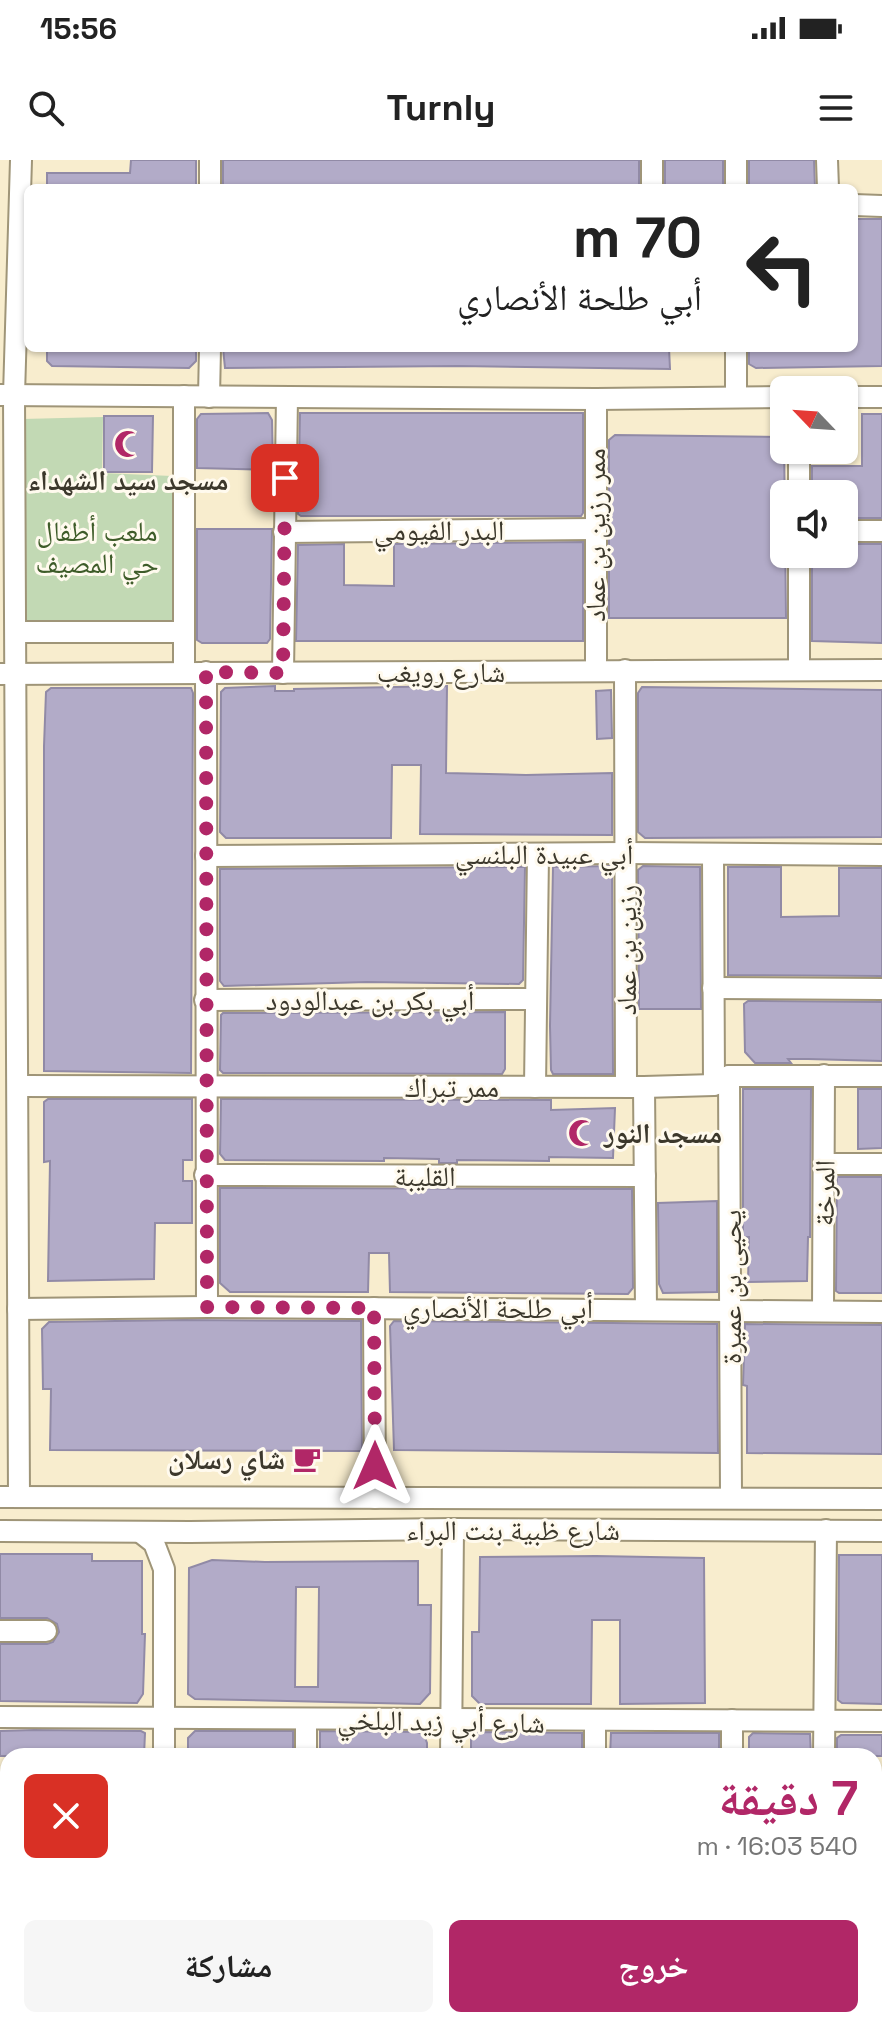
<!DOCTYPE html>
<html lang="ar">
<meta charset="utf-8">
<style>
:root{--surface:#fff;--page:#f6f6f6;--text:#222;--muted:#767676;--accent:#b12767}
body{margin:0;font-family:"Space Grotesk","Noto Naskh Arabic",sans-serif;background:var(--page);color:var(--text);direction:rtl;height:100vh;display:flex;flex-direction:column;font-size:30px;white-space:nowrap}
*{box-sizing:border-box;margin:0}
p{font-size:26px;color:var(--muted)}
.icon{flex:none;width:44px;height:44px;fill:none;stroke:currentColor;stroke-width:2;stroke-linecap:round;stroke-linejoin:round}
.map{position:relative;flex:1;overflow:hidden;direction:ltr}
.details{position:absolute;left:0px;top:1588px;width:882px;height:280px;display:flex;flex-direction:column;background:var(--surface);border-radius:24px 24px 0 0;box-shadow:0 2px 6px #0004;direction:rtl}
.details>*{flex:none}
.guide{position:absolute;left:24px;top:24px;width:834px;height:168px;border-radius:12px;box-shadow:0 2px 6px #0004;direction:rtl;background:#fff;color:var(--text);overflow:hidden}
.needle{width:52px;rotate:295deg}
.buttons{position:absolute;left:770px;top:216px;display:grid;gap:16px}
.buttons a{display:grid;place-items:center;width:88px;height:88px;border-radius:12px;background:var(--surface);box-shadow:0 2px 6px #0004;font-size:40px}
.pin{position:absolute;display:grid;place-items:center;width:68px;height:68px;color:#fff;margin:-34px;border-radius:16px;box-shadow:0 4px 12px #0006}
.me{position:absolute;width:88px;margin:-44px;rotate:0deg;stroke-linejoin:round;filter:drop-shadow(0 0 6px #0008)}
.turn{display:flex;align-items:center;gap:28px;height:168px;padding:0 24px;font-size:36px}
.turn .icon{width:104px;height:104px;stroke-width:2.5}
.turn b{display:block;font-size:56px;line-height:68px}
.round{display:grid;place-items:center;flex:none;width:84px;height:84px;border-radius:12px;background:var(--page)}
.head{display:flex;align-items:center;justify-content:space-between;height:136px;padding:0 24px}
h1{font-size:48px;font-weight:800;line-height:60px;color:var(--accent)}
.cta{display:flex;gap:16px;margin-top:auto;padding:16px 24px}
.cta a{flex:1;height:92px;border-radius:12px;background:var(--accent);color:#fff;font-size:32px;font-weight:800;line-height:92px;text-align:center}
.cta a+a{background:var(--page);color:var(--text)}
.status{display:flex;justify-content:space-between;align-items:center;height:56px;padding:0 40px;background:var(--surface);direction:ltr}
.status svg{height:22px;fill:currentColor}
header{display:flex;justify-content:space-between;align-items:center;height:104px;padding:0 24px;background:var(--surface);font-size:36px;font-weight:800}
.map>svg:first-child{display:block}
</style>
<div class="status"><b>15:56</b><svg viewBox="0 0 49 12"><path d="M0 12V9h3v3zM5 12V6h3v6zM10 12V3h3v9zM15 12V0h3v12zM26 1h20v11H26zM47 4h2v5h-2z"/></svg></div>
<header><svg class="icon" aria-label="menu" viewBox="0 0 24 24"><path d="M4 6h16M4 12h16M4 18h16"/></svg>Turnly<svg class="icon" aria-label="search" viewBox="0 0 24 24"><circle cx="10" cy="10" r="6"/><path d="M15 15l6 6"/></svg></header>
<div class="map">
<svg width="882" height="1868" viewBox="0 0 882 1868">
<rect width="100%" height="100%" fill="#f8edce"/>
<polygon fill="#c2d9b4" points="103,257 102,313 172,316 174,460 23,462 22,259"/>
<g fill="#b2abc8" stroke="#918aa6" stroke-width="2" fill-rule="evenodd">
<polygon points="131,0 196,0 196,28 47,28 47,13 130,13"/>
<rect x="223" y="0" width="416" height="28"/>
<rect x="665" y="0" width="58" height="28"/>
<polygon points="749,0 814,0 815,28 749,28"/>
<polygon points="854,59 882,59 882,206 756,208 749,204 749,188 854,188"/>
<polygon points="47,188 196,188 196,201 189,208 52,206 47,201"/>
<polygon points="223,188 669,188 670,209 458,206 225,208"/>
<polygon points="268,253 272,260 273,310 197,308 197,259 201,254"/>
<polygon points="300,253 583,253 583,353 581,356 301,356 298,354"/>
<polygon points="862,254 882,254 882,358 844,358 844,334 812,334 812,306 862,306"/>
<polygon points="104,256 153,256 152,312 104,312"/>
<polygon points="615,275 784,277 786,458 609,458 609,280"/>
<polygon points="197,369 272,369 270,479 267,483 202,483 197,480"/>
<polygon points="583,382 583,481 296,481 298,385 344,384 344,425 394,426 394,384"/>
<polygon points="844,384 882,384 882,483 812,481 812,394 844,394"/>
<polygon points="275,526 275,531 294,531 294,529 447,526 446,613 526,615 612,613 612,675 420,674 421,605 392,605 391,678 226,678 220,672 221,532 225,528"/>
<polygon points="642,527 882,530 882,677 645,678 638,672 638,533"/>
<polygon points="51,528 191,528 193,533 191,913 44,911 44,586 46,532"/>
<polygon points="611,530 612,578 597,579 596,531"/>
<polygon points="612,706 613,914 553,914 551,910 550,866 553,707"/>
<polygon points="643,706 700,707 701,849 639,849 638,710"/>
<polygon points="525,707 523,820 519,824 367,822 224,826 220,821 220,709"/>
<polygon points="728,707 781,707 781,757 839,756 839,708 882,708 882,816 728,815"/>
<polygon points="748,841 882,842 882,901 808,899 788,899 791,903 755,903 745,892 744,844"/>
<polygon points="505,852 505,909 502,914 223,913 220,910 221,855 223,853"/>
<polygon points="743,929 811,929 810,1077 808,1077 807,1121 748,1122 749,1077 743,1077"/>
<polygon points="858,929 882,929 882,988 858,989"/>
<polygon points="48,939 192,939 192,1000 183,1000 183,1021 192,1021 192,1063 155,1063 154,1119 48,1121 50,1001 44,1002 44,942"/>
<polygon points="221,939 551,940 551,950 615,948 613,998 549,997 549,1001 457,1000 457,1003 439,1003 439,999 384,998 384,1001 225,1000 220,994"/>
<polygon points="837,1017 882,1017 882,1133 839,1133 836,1131"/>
<polygon points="220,1028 632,1029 633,1128 628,1134 390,1132 389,1093 369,1093 368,1132 230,1132 220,1123"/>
<polygon points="717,1041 717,1132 663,1133 659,1124 658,1043"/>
<polygon points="183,1160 361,1161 362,1291 50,1290 51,1229 43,1229 42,1169 49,1162"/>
<polygon points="394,1161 717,1164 718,1293 394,1290 390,1166"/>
<polygon points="745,1164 882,1165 882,1294 747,1293 747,1226 743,1225"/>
<polygon points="0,1394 92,1394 92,1401 142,1401 142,1474 145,1474 143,1534 137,1543 0,1541 0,1484 47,1484 53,1482 59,1472 57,1464 47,1458 0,1458"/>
<polygon points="839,1395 882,1395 882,1544 842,1543 838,1540"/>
<polygon points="596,1396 704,1398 705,1543 620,1544 620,1460 592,1460 591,1544 480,1544 472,1536 472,1472 479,1472 480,1397"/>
<path d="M212,1400L265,1402L418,1401V1445H431L430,1533L420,1544L195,1539L188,1534L189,1408ZM296,1427H319L318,1527H295Z"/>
<polygon points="34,1570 141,1571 145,1573 144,1596 0,1596 0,1571"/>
<polygon points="195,1571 293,1571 293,1596 188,1596 188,1578"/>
<polygon points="320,1571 418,1572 424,1575 427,1583 427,1596 320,1596"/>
<polygon points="478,1572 582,1573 582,1596 471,1596 471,1577"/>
<polygon points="611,1573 719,1573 719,1596 610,1596"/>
<polygon points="753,1573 810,1574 811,1596 749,1596 749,1577"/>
<polygon points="841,1575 882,1575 882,1596 837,1596 837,1578"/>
</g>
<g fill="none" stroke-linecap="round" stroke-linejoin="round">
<g stroke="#9f9578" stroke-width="24">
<g id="minor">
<polyline points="210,0 210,28"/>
<polyline points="736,0 736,28"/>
<polyline points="827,0 828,28"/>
<polyline points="652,28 652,0"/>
<polyline points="854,45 882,46"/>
<polyline points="0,235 596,239 784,237"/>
<polyline points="209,237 210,188"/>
<polyline points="736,237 736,188"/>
<polyline points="844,237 882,237"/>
<polyline points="799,290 799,334"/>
<polyline points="844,371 882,371"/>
<polyline points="284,372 594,369"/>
<polyline points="799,394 799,508"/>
<polyline points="17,472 183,472"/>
<polyline points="625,510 626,927"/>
<polyline points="596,511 596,239"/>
<polyline points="206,512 207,1147"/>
<polyline points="184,513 184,236"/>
<polyline points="283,513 287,237"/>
<polyline points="0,514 882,510"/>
<polyline points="713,695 714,925"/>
<polyline points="206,696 626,693 882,695"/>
<polyline points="713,828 882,829"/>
<polyline points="205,840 536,839"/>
<polyline points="729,916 731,1337"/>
<polyline points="19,926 644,927 714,925 729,916 882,916"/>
<polyline points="535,927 538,694"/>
<polyline points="644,927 646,1149"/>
<polyline points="824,1004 882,1004"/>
<polyline points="205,1015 645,1016"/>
<polyline points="374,1148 375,1338"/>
<polyline points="18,1149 207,1147 882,1152"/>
<polyline points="823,1151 824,915"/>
<polyline points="0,1337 882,1339"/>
<polyline points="19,1337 14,235 21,0"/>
<polyline points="0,1371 190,1372 453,1369 882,1371"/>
<polyline points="140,1372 154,1383 164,1409 164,1596"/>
<polyline points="0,1471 46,1471"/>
<polyline points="0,1557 882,1561"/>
<polyline points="306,1559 306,1596"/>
<polyline points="595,1562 595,1596"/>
<polyline points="451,1596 453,1369"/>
<polyline points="732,1596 732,1560"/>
<polyline points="824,1596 826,1370"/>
<polyline points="874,1698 882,1698"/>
<polyline points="0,1700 8,1700"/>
<polyline points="0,1834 8,1834"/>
<polyline points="163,1860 164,1868"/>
<polyline points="307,1860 307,1868"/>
<polyline points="731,1860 731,1868"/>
<polyline points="451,1868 451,1860"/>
<polyline points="823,1868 823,1860"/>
</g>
</g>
<use href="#minor" stroke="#fff" stroke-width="20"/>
</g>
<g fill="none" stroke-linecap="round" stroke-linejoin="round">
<polyline stroke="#b12767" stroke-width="14" stroke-dasharray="0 25.2" points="285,318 283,513 206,512 207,1147 374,1148 375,1306"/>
</g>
<defs>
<g id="mosque-bare" transform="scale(2.16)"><path d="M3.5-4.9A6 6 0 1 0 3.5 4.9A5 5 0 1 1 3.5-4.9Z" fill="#b12767" stroke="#fffaee" stroke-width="2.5" paint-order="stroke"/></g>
<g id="cafe-bare" transform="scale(2.16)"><path d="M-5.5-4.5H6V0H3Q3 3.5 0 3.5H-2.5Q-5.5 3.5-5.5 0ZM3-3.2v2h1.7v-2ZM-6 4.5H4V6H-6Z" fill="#b12767" stroke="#fffaee" stroke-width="2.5" paint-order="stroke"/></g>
</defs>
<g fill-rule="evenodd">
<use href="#mosque-bare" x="128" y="284"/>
<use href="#mosque-bare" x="582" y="973"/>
<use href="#cafe-bare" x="307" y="1299"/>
</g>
<g text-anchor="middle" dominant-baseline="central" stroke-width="6" stroke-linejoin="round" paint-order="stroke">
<g font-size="28" font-weight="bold" fill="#3c382c" stroke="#fffaee">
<text x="128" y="320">مسجد سيد الشهداء</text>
<text x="604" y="973" text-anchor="start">مسجد النور</text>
<text x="285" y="1299" text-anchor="end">شاي رسلان</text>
</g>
<g font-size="28" fill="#3c382c" stroke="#fffaee">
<text x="439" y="370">البدر الفيومي</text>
<text transform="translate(595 375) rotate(-90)">ممر رزين بن عماد</text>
<text x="441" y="512">شارع رويغب</text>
<text x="544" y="694">أبي عبيدة البلنسي</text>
<text transform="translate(626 790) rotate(-90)">رزين بن عماد</text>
<text x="370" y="840">أبي بكر بن عبدالودود</text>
<text x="452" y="927">ممر تبراك</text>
<text x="425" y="1016">القليبة</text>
<text transform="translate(824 1033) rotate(-89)">المرخة</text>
<text transform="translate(731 1127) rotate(-90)">يحيى بن عميرة</text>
<text x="498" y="1148">أبي طلحة الأنصاري</text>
<text x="513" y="1370">شارع ظبية بنت البراء</text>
<text transform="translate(441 1561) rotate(1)">شارع أبي زيد البلخي</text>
</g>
<g font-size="28" fill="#3e5c29" stroke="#fffaee">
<text x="97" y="371">ملعب أطفال<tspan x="97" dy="32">حي المصيف</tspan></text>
</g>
</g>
</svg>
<div class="buttons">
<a><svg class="needle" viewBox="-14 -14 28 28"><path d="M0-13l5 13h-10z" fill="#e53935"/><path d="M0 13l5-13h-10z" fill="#767676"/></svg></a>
<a><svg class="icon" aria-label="sound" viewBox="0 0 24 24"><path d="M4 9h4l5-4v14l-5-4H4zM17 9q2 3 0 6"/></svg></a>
</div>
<div class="pin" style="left:285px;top:318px;background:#d93025"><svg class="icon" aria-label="arrive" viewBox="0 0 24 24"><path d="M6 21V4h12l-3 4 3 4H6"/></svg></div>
<svg class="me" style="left:375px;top:1306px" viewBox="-20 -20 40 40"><path d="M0-17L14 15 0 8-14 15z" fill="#b12767" stroke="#fff" stroke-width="4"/></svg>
<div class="guide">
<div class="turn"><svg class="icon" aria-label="left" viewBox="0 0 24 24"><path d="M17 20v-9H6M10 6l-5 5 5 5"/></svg><div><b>70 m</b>أبي طلحة الأنصاري</div></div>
</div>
<section class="details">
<div class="head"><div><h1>7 دقيقة</h1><p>540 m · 16:03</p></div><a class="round" style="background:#d93025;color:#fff"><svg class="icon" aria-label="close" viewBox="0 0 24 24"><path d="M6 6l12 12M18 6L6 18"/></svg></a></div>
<div class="cta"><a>خروج</a><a>مشاركة</a></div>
</section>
</div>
